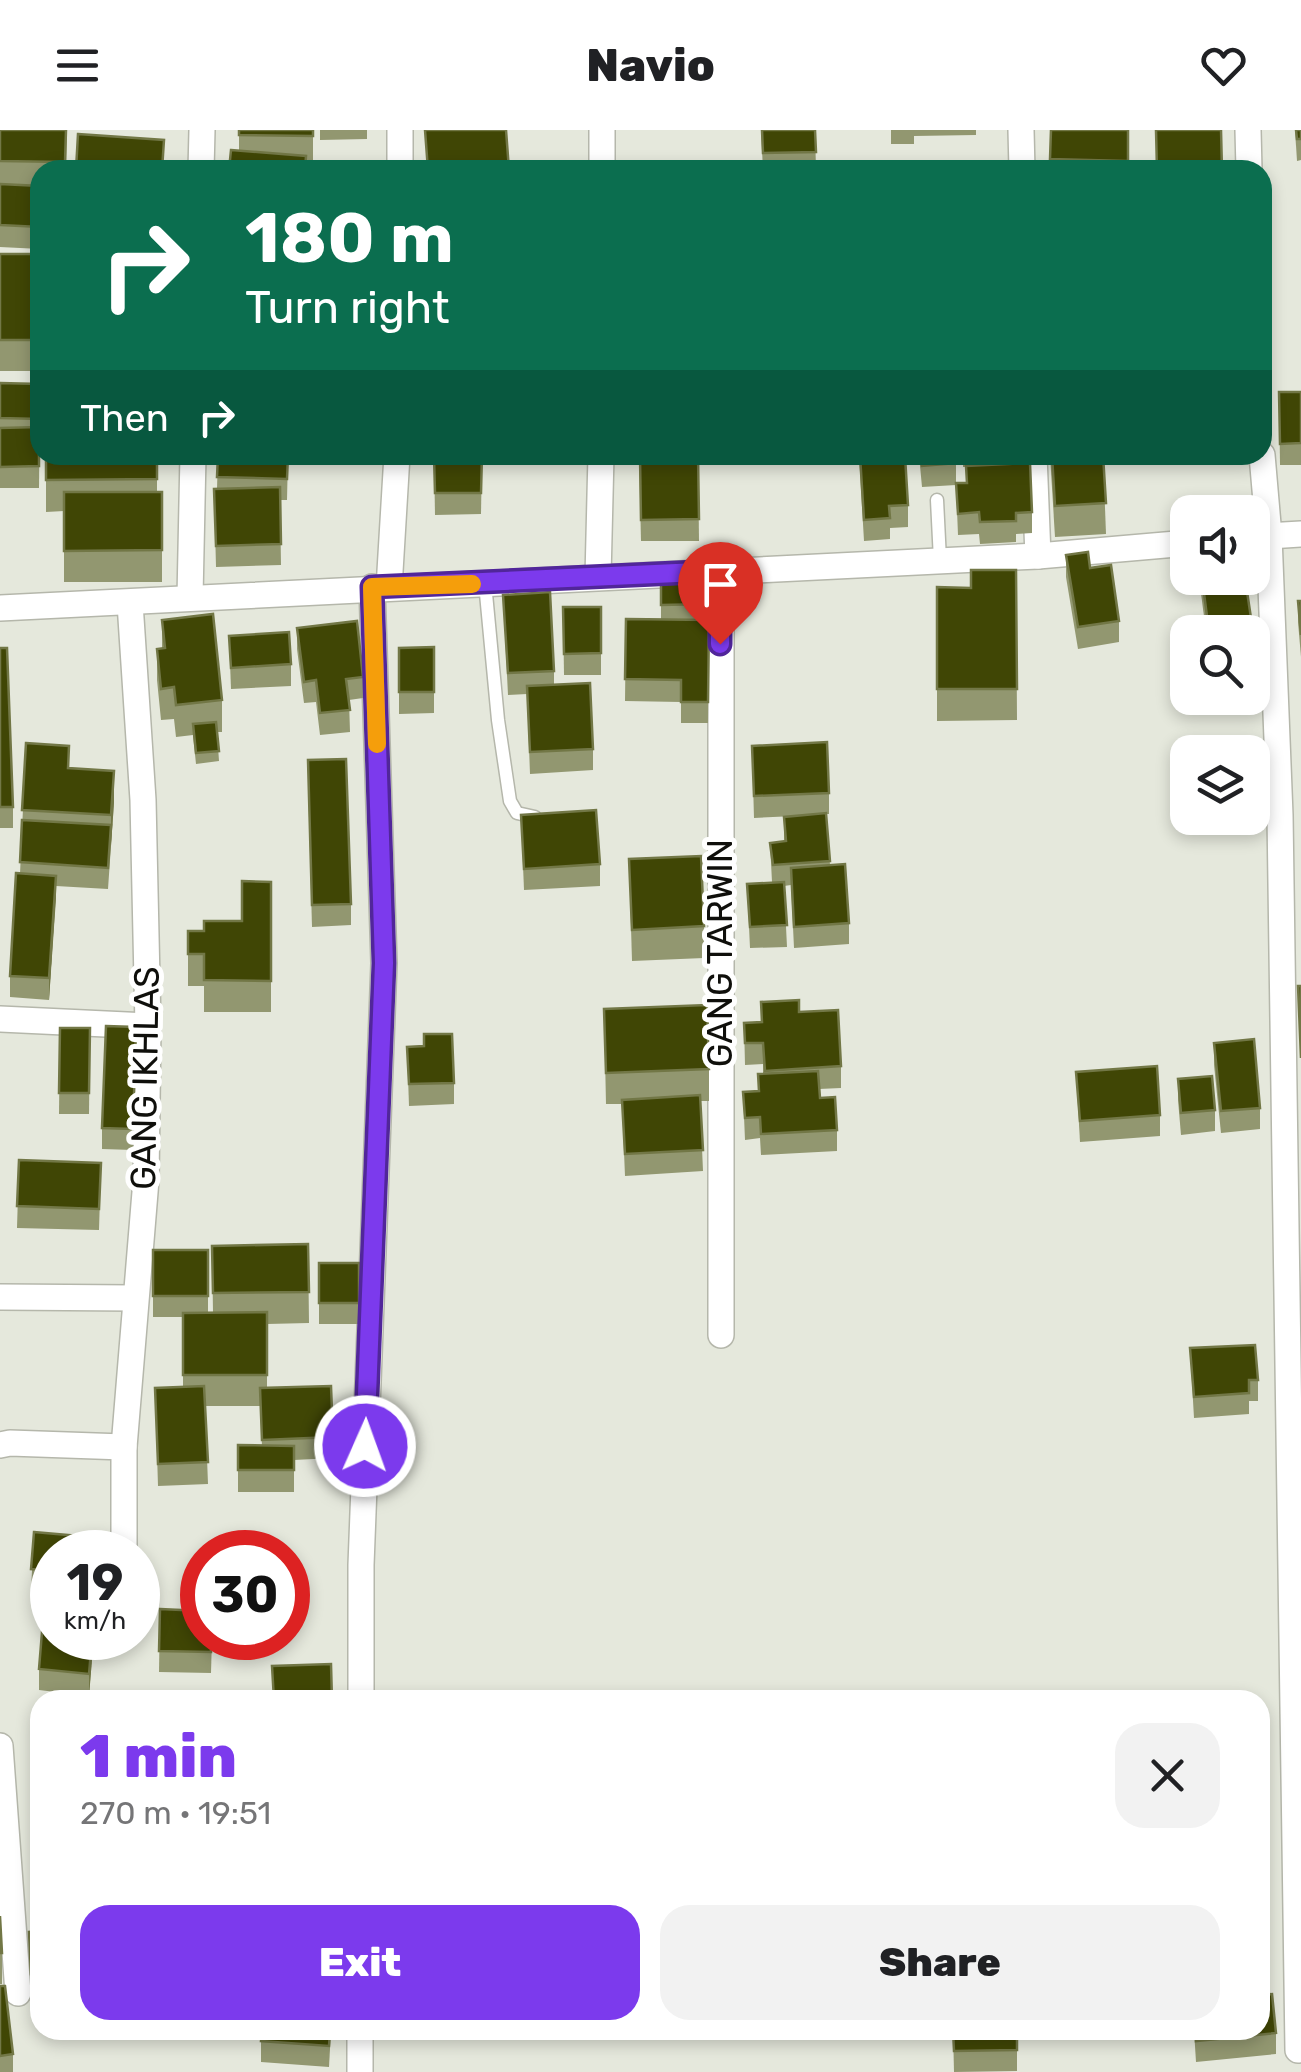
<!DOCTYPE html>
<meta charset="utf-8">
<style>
:root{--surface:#fff;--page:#f2f2f2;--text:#202124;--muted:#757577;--accent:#7c3aed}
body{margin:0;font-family:Rubik,sans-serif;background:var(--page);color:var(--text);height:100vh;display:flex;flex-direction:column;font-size:38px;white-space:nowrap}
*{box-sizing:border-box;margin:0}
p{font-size:32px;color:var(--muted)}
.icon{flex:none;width:55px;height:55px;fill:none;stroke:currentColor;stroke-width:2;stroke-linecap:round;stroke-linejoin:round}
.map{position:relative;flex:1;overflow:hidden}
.details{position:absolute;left:30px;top:1560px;width:1240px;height:350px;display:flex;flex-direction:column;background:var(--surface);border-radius:30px;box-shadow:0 5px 15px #0003}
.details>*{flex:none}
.guide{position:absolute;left:30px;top:30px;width:1242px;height:305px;border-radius:30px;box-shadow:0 5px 15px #0003;background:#0b6e4f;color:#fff;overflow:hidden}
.controls{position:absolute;left:1170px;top:365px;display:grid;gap:20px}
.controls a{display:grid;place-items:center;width:100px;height:100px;border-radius:20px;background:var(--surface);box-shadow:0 5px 15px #0003;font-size:50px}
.speed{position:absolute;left:30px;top:1400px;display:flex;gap:20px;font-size:50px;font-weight:700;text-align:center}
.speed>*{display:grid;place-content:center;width:130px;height:130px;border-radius:50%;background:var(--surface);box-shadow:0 5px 15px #0003;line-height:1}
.speed small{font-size:25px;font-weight:400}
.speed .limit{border:15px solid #d22;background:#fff;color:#111}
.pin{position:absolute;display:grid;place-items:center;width:85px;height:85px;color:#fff;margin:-102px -42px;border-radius:50% 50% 50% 0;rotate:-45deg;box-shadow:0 0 10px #0007}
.pin .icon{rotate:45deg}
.me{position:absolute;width:110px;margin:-55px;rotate:2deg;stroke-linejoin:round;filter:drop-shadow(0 0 8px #0008)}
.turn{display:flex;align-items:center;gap:35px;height:210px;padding:0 50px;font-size:45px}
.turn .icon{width:130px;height:130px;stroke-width:2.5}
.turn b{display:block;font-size:70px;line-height:85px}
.then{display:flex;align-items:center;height:95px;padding:0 50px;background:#0003;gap:20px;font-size:38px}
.round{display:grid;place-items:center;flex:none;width:105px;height:105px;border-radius:30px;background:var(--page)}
.head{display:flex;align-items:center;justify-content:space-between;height:170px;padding:0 50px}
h1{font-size:60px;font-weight:800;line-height:75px;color:var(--accent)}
.primary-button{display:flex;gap:20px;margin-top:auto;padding:20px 50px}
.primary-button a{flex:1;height:115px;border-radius:30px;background:var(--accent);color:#fff;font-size:40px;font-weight:800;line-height:115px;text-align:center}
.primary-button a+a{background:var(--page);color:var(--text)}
header{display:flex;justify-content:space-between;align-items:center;height:130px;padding:0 50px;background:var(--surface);font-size:45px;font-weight:800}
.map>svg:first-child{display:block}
</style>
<header><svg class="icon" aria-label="menu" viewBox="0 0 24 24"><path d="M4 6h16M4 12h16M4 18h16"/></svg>Navio<svg class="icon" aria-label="heart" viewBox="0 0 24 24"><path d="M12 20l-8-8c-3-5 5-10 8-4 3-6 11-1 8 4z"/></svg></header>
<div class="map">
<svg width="1301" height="1942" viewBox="0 0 1301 1942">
<rect width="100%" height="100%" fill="#e5e8dc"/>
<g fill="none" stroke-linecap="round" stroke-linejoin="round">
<g stroke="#b5b7ab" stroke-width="15">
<g id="service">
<polyline points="937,370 940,430"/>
<polyline points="485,453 498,590 510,671 517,683 535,687"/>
</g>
</g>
<g stroke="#b5b7ab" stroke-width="28">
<g id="minor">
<polyline points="400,0 400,40"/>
<polyline points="602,0 602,40"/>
<polyline points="1021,0 1022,40"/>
<polyline points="1248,0 1249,40"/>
<polyline points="201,40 202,0"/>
<polyline points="1034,325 1038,426"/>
<polyline points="1262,325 1269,406 1280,685 1298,1920"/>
<polyline points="1252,407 1301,404"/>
<polyline points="721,441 721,1205"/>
<polyline points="598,447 601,325"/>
<polyline points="389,458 397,325"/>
<polyline points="190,467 193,325"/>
<polyline points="0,478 1038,426 1188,413"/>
<polyline points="0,889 148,896"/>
<polyline points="0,1167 134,1168"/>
<polyline points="0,1315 10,1313 124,1317"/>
<polyline points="124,1422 124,1317 146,1050 148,896 143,670 130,473"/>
<polyline points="361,1570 361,1435 384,833 372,457"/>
<polyline points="0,1616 18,1863"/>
<polyline points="360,1942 360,1900"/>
</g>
</g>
<use href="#service" stroke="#fff" stroke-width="12"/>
<use href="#minor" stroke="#fff" stroke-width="25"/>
</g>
<g fill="#929770">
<polygon points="0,0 67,0 66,40 40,40 40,119 0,117"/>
<polygon points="239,0 313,0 313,37 306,37 306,40 239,21"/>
<polygon points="320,0 367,0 367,9 320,10"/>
<polygon points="761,0 815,0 816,40 763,40"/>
<polygon points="891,0 976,0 976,5 914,6 914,14 891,14"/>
<polygon points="1051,0 1129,0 1128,40 1050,40"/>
<polygon points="1295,0 1301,0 1301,30 1297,31"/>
<polygon points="0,124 34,124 33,241 0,241"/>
<polygon points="0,253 40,254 39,358 0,358"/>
<polygon points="1279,262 1301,262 1301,335 1280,335"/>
<polygon points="46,325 157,325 157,362 162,362 162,452 64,452 64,381 46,382"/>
<polygon points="218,325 288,325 287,370 280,370 281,435 216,437 214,359 217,359"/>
<polygon points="434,325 482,325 481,384 435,385"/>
<polygon points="639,325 698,325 699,411 641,411"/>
<polygon points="859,325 908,375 908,397 890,398 890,409 864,411"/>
<polygon points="919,325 956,325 956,353 966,353 966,337 963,337 963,325 1024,325 1032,382 1032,403 1016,404 1016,412 980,414 979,404 958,405 956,355 922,357"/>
<polygon points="1050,325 1103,325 1106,404 1055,407"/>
<polygon points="1066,425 1090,438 1119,491 1119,512 1078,519 1066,447"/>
<polygon points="707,439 709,490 708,593 681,593 681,572 625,571 626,489 661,489 661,440"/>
<polygon points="1016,440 1017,590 937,591 937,457 971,458"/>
<polygon points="1199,448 1245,448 1251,488 1251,502 1206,502"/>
<polygon points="503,465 554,541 554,555 593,619 593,640 530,644 527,564 508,565"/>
<polygon points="1298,471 1301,471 1301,527 1298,492"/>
<polygon points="563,477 601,477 601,545 564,545"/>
<polygon points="162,490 222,570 222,602 217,602 219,631 196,634 193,605 176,607 174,589 161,590 157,550 157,519 162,519"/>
<polygon points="297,498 363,547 363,568 349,570 350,602 320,605 316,572 304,573 297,519"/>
<polygon points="229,506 291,534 291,556 231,559"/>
<polygon points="434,517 434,583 399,584 399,518"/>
<polygon points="0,518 13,677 13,698 0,698"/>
<polygon points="26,613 69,638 114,672 108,759 56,756 49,870 10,867 10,846 20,744"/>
<polygon points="752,616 829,663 829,684 826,684 830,735 849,793 849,814 794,818 791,755 784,756 787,817 750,818 747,754 772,752 770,713 784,711 784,687 795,686 754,688"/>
<polygon points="308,651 351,774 351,795 312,797"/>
<polygon points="521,685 600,734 600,756 524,760"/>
<polygon points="629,729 704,796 704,828 632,831"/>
<polygon points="271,752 271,882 204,882 204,856 188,856 188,801 204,801 242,791"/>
<polygon points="761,872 799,882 841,936 841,958 819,959 820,968 837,1000 837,1021 761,1025 760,1008 745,1010 743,962 758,961 758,944 763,944 763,934 745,935 744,893 761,892"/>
<polygon points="604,879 709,939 709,971 700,971 703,1041 625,1046 622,974 606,974"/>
<polygon points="136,897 133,1020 102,1019 102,998"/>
<polygon points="60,898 90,898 89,984 59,984"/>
<polygon points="1214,913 1260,978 1260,999 1221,1003 1214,935"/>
<polygon points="407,917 454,953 454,974 409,976"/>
<polygon points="1076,942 1160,985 1160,1006 1080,1012"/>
<polygon points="1178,949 1215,980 1215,1001 1181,1005 1178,970"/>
<polygon points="19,1030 101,1033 99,1100 17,1098"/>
<polygon points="308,1114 309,1193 267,1194 267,1258 333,1307 333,1328 294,1330 294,1362 238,1362 238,1315 262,1316 260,1276 205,1276 208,1354 158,1356 155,1258 183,1257 183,1187 153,1187 153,1120 208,1120 208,1182 213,1182 212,1116"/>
<rect x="319" y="1133" width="40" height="61"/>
<polygon points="1190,1218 1258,1250 1258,1271 1249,1271 1249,1284 1194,1288"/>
<polygon points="34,1402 101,1408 101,1422 52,1422 52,1462 31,1460"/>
<polygon points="160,1479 212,1508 211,1543 159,1542"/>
<polygon points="92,1529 89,1566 39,1560 39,1539"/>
<polygon points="0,1786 2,1823 2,1854 0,1854"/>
<polygon points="40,1801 40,1864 31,1865 29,1802"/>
<polygon points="0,1856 13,1924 13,1942 0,1942"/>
<polygon points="331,1900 329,1937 261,1932 261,1911"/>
<polygon points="953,1900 1017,1900 1017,1941 954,1942"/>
<polygon points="1194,1900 1260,1900 1276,1903 1276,1924 1196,1932"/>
</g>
<g fill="#727746">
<polygon points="114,641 114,672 111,716 111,685"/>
<polygon points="56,746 56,768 49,870 49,848"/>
<polygon points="92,1508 92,1529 89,1566 89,1544"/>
</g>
<g fill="#404605" stroke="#727746" stroke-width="2.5">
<polygon points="0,0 66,0 65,32 0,31"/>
<polygon points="239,0 313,0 313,6 239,5"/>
<polygon points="425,0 506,0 509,40 428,40"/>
<polygon points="762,0 815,0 816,22 763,23"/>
<polygon points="1051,0 1128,0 1128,31 1050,29"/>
<polygon points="1156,0 1221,0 1222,40 1157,40"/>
<polygon points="1296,0 1301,0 1301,9 1297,9"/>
<polygon points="78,4 164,10 162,40 76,40"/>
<polygon points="231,20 306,26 305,40 229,40"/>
<polygon points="995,34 995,40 845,40 845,37"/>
<polygon points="754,35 754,40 650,40 650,36"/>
<polygon points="0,54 40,56 40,97 0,95"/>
<polygon points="0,124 34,124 33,210 0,210"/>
<polygon points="0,253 40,254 40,289 0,288"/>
<polygon points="1279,262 1301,262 1301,313 1280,314"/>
<polygon points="39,297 39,336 0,337 0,298"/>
<polygon points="46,325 157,325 157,349 46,350"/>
<polygon points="218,325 288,325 287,349 217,347"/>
<polygon points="434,325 482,325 481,363 435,363"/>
<polygon points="640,325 698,325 699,389 641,390"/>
<polygon points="860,325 905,326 908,375 889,376 890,388 864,390"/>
<polygon points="921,325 956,325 956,333 922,336"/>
<polygon points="1052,325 1103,325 1106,373 1055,376"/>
<polygon points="1030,333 1032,382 1016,383 1016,391 980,392 979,382 958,384 956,353 967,353 966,336"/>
<polygon points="280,357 281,414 216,416 214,359"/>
<polygon points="64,362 162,362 162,420 64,421"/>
<polygon points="1088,422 1090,438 1111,435 1119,491 1078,497 1066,425"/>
<polygon points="707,439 708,474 661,475 661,440"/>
<polygon points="971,440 1016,440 1017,559 937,559 937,457 971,458"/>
<polygon points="1202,448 1245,448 1251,488 1208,494"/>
<polygon points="550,462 554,541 508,543 503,465"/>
<polygon points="1298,471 1301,471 1301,505"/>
<polygon points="563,477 601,477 601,523 564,524"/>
<polygon points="213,484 222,570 176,575 174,557 161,559 157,519 165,518 162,490"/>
<polygon points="626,489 709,490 708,572 681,572 681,550 625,549"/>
<polygon points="357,491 363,547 346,549 350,580 320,583 316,550 304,552 297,498"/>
<polygon points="289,502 291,534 231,538 229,506"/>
<polygon points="434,517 434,562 399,562 399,518"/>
<polygon points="0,518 7,518 13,677 0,677"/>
<polygon points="590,553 593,619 530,622 527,556"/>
<polygon points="216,592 219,621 196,623 193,594"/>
<polygon points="827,612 829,663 754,666 752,616"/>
<polygon points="26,613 69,616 68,638 114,641 111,685 22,680"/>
<polygon points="346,629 351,774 312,775 308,630"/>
<polygon points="596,680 600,734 524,739 521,685"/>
<polygon points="826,683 830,731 773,735 770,713 786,711 784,687"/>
<polygon points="22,690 111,695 108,738 20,732"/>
<polygon points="701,726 704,796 632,800 629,729"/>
<polygon points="845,734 849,793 794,797 791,738"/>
<polygon points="16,743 56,746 49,848 10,846"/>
<polygon points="242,751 271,752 271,851 204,850 204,824 188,824 188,801 204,801 204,791 242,791"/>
<polygon points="784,752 787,795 750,797 747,754"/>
<polygon points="1298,856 1301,856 1301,928"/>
<polygon points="799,870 799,882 838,880 841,936 765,941 763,913 745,913 744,893 762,892 761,872"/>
<polygon points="707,875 709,939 606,943 604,879"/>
<polygon points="106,896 136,897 133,999 102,998"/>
<polygon points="60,898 90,898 89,963 59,963"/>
<polygon points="424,904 452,904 454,953 409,954 407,917 424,916"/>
<polygon points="1254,909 1260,978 1221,981 1214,913"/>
<polygon points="1157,936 1160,985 1080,991 1076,942"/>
<polygon points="818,941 820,968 835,967 837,1000 761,1004 760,987 745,988 743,962 759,961 758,944"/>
<polygon points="1212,946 1215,980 1181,983 1178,949"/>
<polygon points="700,965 703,1020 625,1024 622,970"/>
<polygon points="19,1030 101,1033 99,1079 17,1076"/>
<polygon points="308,1114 309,1162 213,1163 212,1116"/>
<rect x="153" y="1120" width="55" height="46"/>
<rect x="319" y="1133" width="40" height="40"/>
<polygon points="267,1182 267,1245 183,1245 183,1183"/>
<polygon points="1255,1215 1258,1250 1249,1250 1249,1263 1194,1267 1190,1218"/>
<polygon points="204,1256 208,1332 158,1334 155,1258"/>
<polygon points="331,1256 333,1307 262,1310 260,1258"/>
<polygon points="238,1315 294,1316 294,1340 238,1340"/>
<polygon points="34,1402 101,1408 100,1422 52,1422 52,1441 31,1439"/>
<polygon points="160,1479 202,1481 202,1508 211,1508 211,1522 159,1521"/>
<polygon points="42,1502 52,1503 52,1508 92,1508 89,1544 39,1539"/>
<polygon points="331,1534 332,1570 274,1570 272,1536"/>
<polygon points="0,1786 2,1823 0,1823"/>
<polygon points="40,1801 40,1843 31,1844 29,1802"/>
<polygon points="0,1856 5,1856 13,1924 0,1926"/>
<polygon points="1272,1864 1276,1903 1196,1911 1196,1900 1260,1900 1260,1865"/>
<polygon points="262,1900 330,1900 329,1916 261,1911"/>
<polygon points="953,1900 1017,1900 1017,1920 954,1921"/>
</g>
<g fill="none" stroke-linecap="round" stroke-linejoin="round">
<g stroke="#51269a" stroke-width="25">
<polyline id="route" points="365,1316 384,833 372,457 720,441 720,514"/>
</g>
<use href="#route" stroke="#7c3aed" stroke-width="18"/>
<polyline stroke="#f59e0b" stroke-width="18" points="377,614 372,457 472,454"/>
</g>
<g text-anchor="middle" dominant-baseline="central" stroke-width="10" stroke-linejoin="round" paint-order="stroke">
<g font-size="35" fill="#0f0f0b" stroke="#fff">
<text transform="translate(720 823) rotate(-90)">GANG TARWIN</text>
<text transform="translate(145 948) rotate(-89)">GANG IKHLAS</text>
</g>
</g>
</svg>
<div class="controls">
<a><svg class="icon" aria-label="sound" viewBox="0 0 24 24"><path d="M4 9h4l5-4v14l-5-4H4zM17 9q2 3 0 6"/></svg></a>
<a><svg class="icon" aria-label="search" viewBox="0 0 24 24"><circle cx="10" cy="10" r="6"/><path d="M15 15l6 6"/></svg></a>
<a><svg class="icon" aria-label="layers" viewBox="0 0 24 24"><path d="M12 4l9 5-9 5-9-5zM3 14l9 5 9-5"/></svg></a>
</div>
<div class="speed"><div>19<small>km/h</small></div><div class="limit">30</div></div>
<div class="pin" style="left:720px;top:514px;background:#d93025"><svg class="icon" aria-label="arrive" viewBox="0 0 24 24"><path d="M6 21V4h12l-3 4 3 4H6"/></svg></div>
<svg class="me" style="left:365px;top:1316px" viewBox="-20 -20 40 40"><circle r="17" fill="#7c3aed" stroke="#fff" stroke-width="3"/><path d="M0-11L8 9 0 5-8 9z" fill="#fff"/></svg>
<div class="guide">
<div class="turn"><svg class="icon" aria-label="right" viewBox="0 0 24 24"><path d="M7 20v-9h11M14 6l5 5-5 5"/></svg><div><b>180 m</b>Turn right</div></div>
<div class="then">Then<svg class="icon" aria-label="right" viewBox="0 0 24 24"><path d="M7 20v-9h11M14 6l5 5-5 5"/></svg></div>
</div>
<section class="details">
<div class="head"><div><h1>1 min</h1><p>270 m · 19:51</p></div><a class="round"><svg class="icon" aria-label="close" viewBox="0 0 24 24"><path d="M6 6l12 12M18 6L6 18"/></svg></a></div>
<div class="primary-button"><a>Exit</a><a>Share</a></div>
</section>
</div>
